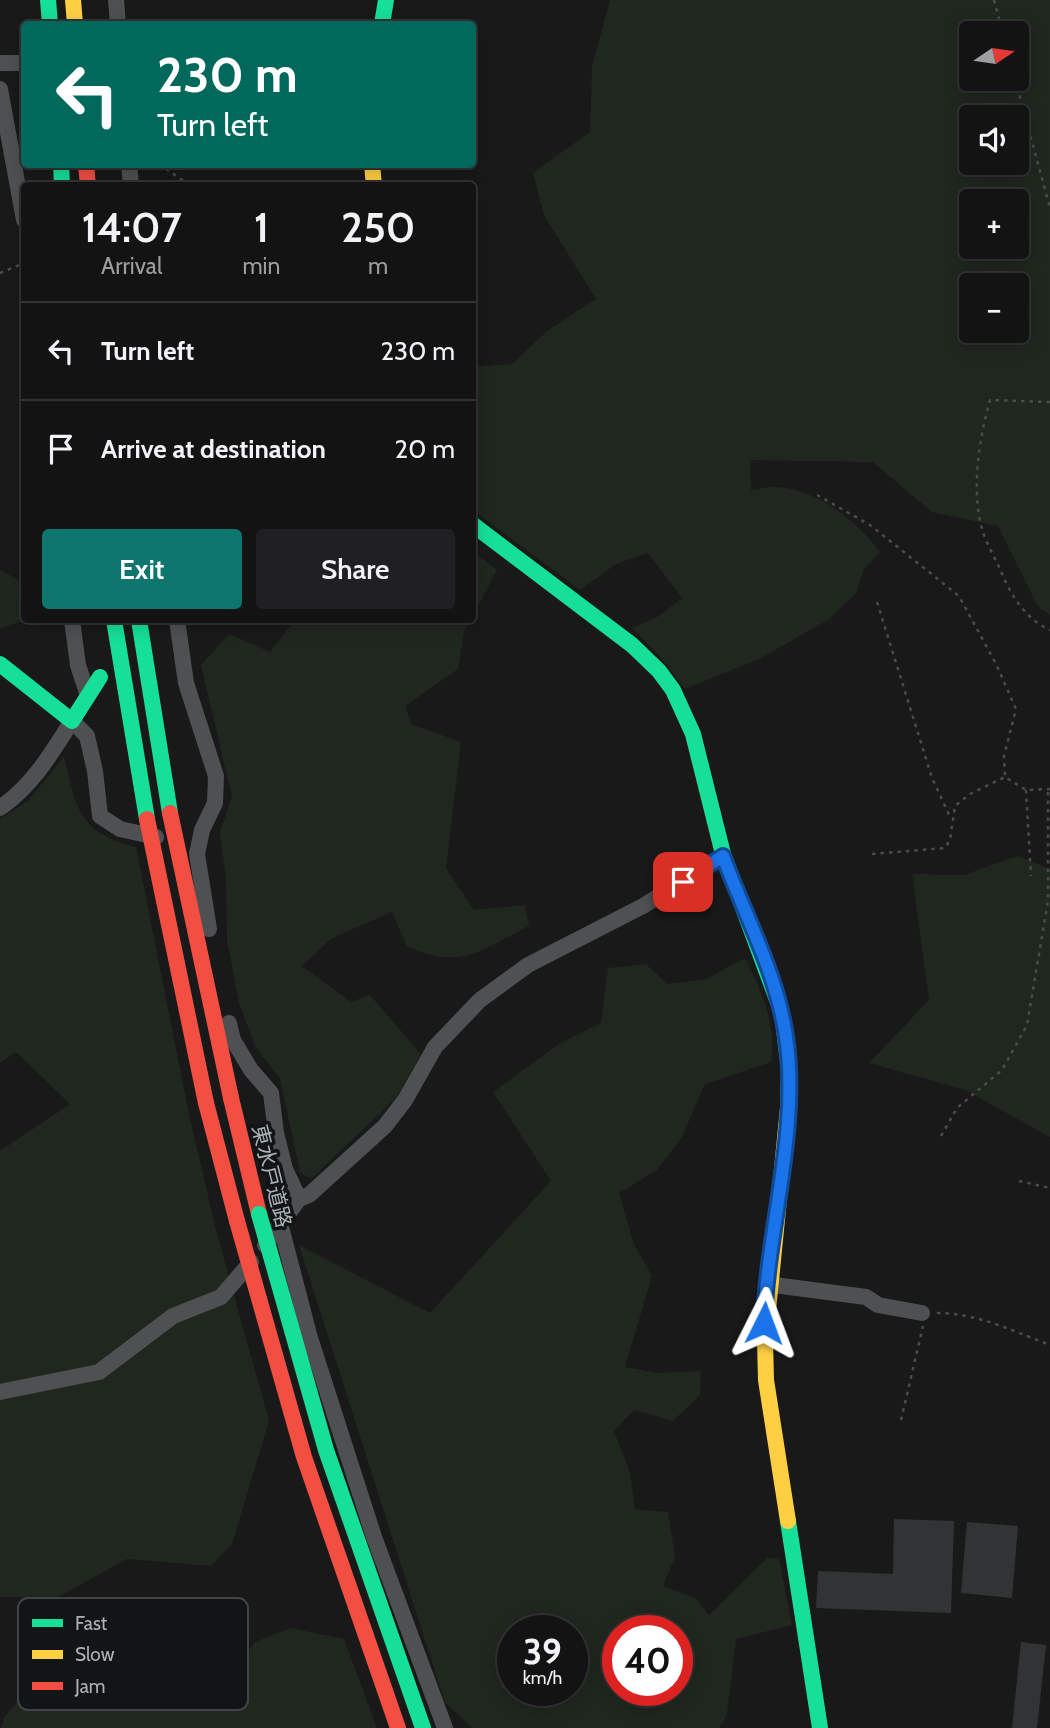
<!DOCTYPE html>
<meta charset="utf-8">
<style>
:root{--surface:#131314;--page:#202022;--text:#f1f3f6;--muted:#9d9ea0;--line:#323234;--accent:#0f766e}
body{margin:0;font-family:Cabin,"Noto Sans JP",sans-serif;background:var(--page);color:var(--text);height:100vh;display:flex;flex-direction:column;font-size:26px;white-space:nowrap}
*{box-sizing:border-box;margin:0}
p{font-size:23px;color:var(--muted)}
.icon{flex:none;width:38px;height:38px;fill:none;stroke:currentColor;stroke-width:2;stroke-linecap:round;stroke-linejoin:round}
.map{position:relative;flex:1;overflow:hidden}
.drawer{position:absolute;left:21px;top:182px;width:455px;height:441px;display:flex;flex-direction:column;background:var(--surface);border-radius:7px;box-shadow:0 4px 18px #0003,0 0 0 2px var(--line)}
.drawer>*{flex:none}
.hud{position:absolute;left:21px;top:21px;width:455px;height:147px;border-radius:7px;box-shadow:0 4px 18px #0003,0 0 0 2px var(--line);background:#00695c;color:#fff;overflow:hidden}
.needle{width:46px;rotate:77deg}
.fabs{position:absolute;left:959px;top:21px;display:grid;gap:14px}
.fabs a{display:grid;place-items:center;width:70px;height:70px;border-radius:7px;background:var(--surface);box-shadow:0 4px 18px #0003,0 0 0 2px var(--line);font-size:35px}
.speed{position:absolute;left:497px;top:1615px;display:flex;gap:14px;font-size:35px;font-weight:700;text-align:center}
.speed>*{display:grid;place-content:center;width:91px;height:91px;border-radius:50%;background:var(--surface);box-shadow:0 4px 18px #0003,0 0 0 2px var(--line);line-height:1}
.speed small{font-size:18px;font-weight:400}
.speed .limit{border:10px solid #d22;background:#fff;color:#111}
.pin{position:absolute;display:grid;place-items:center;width:60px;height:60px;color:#fff;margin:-30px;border-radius:14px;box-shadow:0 4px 10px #0006}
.me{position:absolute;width:77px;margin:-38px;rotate:3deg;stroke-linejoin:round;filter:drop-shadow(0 0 5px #0008)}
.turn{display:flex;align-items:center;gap:24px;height:147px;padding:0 21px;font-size:32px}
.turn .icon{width:91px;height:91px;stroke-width:2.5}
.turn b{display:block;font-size:49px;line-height:60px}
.eta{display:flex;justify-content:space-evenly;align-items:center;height:119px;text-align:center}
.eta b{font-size:42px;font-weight:600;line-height:49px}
.button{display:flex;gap:14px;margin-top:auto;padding:14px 21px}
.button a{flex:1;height:80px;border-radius:7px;background:var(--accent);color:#fff;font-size:28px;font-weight:600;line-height:80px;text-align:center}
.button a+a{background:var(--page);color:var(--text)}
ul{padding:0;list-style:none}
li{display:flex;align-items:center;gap:21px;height:98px;padding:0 21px;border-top:2px solid var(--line)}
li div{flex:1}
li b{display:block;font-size:26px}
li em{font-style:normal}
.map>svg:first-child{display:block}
</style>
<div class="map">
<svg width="1050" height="1728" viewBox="0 0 1050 1728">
<rect width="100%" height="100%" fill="#19191a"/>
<g fill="#20271f" fill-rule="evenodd">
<path d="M610,0H1050V615L1038,607L998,526L932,512L873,462L750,460L751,490C760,489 770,486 779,487C818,490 858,522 880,552L864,569L856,593L828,620L759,659L685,689L658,654L632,628L659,616L682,598L648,553L616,564L580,590L473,510V488L477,480L472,475V367L512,364L546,332L596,299L544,215L533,173L590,132L592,67ZM971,33H1017V79H971ZM971,117H1017V163H971ZM971,201H1017V247H971ZM971,285H1017V331H971Z"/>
<polygon points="473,551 497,570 473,616"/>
<polygon points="0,570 24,583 26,620 0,628"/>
<path d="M295,620H470L464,632L458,669L405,706L411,724L461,742L446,868L474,910L525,905L529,926C481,950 461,971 407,946L392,912L332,938L302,966L351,1002L370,995L421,1054L396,1098L311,1179L300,1172L280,1079L255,1046L239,1003L227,940L226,879L220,832L232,797L201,665L229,634L270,652Z"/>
<path d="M64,756C77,810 78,832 136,847L189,1114L216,1230L269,1421L232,1544L211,1566L127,1559L58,1597H0V1151L70,1104L16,1052L0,1063V819L29,800Z"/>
<polygon points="1017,856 1050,869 1050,1137 965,1090 869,1063 929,1000 912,874 964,875"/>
<path d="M745,958C762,992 777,1024 771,1062L705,1084L682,1137L657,1170L619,1193L633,1242L652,1276L625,1367L657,1373L701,1371L700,1395L673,1421L634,1410L614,1431L630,1472L635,1509L668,1512L675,1557L663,1586L695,1598L709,1615L767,1558H779L792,1625L736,1639L727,1715L719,1728H473L445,1703L299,1245L430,1313L551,1181L493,1092L559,1044L601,1023L608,968L646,964L667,984L706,979ZM513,1631H572V1690H513ZM618,1631H677V1690H618Z"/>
<polygon points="290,1628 344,1639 377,1728 1,1728 5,1716 18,1702 79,1680 168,1667 227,1680 255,1642"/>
</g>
<g fill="#323334">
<polygon points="894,1519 954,1521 951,1613 816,1608 818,1571 893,1574"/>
<polygon points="967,1522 1018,1526 1012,1598 961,1593"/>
<polygon points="1021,1642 1046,1645 1037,1728 1012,1728"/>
</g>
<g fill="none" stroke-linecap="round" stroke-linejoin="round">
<g stroke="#494b4d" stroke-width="2.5" stroke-dasharray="3.5 5" stroke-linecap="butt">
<polyline points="994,0 1003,33"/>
<polyline points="1015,79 1050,208"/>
<polyline points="159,164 191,186"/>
<polyline points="0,273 24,263"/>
<path d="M1050,402L990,400C979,439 971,489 982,529C986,543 994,556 1000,569C1010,594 1025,619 1050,630"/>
<polyline points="817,495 870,525 959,596 996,664 1016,709 1004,756 1005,777 1026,790 1050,789"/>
<polyline points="877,602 932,778 951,819"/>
<polyline points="1026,790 1031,876"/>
<polyline points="872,854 945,848 950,840 955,806 970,794 1005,777"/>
<polyline points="941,1136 957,1108 1002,1070 1027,1025 1048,901 1048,791"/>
<polyline points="1019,1181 1050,1188"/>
<path d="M937,1313C977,1313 1013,1331 1050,1345"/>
<polyline points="901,1420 923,1326"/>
</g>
<g stroke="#4e5052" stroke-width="16">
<polyline points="116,0 118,24"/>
<polyline points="0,63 22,63"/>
<polyline points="0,89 24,220"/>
<polyline points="129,164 131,186"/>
<polyline points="72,620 78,665 88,696"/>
<polyline points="177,620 186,683 216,776 215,803 202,830 197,854 209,929"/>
<path d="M0,808C33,785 51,754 72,721L87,736L95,771L100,816L120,829L156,837"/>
<polyline points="229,1023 233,1040 251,1070 271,1093 276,1133 285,1169 299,1199"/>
<polyline points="281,1227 310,1338 374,1537 445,1728"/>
<polyline points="265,1245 299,1199 309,1195 385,1126 405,1100 435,1047 480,1000 528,965 643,906 723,856"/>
<polyline points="766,1284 866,1297 878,1305 922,1313"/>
<polyline points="0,1392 99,1372 173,1316 221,1297 251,1262"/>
</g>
<g stroke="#16e098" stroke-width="16">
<polyline points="48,0 50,24"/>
<polyline points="382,24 386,0"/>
<polyline points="61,164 62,186"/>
<polyline points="472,524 632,645 659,671 673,690 693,734 723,854 782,1013 789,1070 788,1108"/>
<polyline points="114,620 147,819"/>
<polyline points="139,620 170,813"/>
<polyline points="0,664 72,721 100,677"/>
<polyline points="788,1521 820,1728"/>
</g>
<g stroke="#ffcf43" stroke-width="16">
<polyline points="73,0 75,24"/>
<polyline points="372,164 374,186"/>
<polyline points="788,1108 765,1341 766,1380 788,1521"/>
</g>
<g stroke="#f24e42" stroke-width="16">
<polyline points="86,164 88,186"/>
<polyline points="231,1098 259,1214"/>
<polyline points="206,1103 237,1221"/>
</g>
<polyline stroke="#16e098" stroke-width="16" points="259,1214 326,1450 423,1728"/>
<g stroke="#f24e42" stroke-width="16">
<polyline points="170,813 231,1098"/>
<polyline points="147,819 206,1103"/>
<polyline points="237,1221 304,1457 398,1728"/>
</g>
</g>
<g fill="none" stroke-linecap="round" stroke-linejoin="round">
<g stroke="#114b97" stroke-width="18">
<path id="route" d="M683,882L723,856C745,916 777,973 786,1037C800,1129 767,1230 764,1323"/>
</g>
<use href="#route" stroke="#1a73e8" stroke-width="12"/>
</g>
<g text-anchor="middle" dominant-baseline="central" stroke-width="7" stroke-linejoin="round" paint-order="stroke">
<g font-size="21" fill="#abb3ba" stroke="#131416">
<text transform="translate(272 1176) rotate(76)">東水戸道路</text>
</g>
</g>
<rect x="18" y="1598" width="230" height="112" rx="10" fill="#131416" stroke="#414447" stroke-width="2"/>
<rect x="32" y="1619" width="31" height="8" fill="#16e098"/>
<rect x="32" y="1650" width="31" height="9" fill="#ffcf43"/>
<rect x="32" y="1682" width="31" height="8" fill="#f24e42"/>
<g font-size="19" fill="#abb3ba">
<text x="75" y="1630">Fast</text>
<text x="75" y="1661">Slow</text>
<text x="75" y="1693">Jam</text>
</g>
</svg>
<div class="fabs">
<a><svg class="needle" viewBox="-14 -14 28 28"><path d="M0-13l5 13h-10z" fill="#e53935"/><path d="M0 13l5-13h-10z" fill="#9d9ea0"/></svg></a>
<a><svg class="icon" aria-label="sound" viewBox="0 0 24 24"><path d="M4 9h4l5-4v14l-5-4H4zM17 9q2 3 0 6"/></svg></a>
<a>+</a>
<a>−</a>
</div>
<div class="speed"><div>39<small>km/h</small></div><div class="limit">40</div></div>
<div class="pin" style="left:683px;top:882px;background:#d93025"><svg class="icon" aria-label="arrive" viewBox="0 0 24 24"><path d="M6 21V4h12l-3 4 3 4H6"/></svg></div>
<svg class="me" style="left:764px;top:1323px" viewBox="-20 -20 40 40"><path d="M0-17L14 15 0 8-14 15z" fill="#1a73e8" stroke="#fff" stroke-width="4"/></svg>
<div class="hud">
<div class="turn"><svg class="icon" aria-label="left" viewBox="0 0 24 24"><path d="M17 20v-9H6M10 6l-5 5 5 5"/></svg><div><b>230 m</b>Turn left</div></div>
</div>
<section class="drawer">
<div class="eta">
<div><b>14:07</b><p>Arrival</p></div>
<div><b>1</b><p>min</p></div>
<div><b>250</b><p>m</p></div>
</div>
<ul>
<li><svg class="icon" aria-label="left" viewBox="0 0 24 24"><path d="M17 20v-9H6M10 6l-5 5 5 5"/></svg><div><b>Turn left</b></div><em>230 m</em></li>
<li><svg class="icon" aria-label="arrive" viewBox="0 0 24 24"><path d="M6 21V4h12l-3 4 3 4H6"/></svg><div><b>Arrive at destination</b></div><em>20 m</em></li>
</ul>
<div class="button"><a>Exit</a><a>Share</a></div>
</section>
</div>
